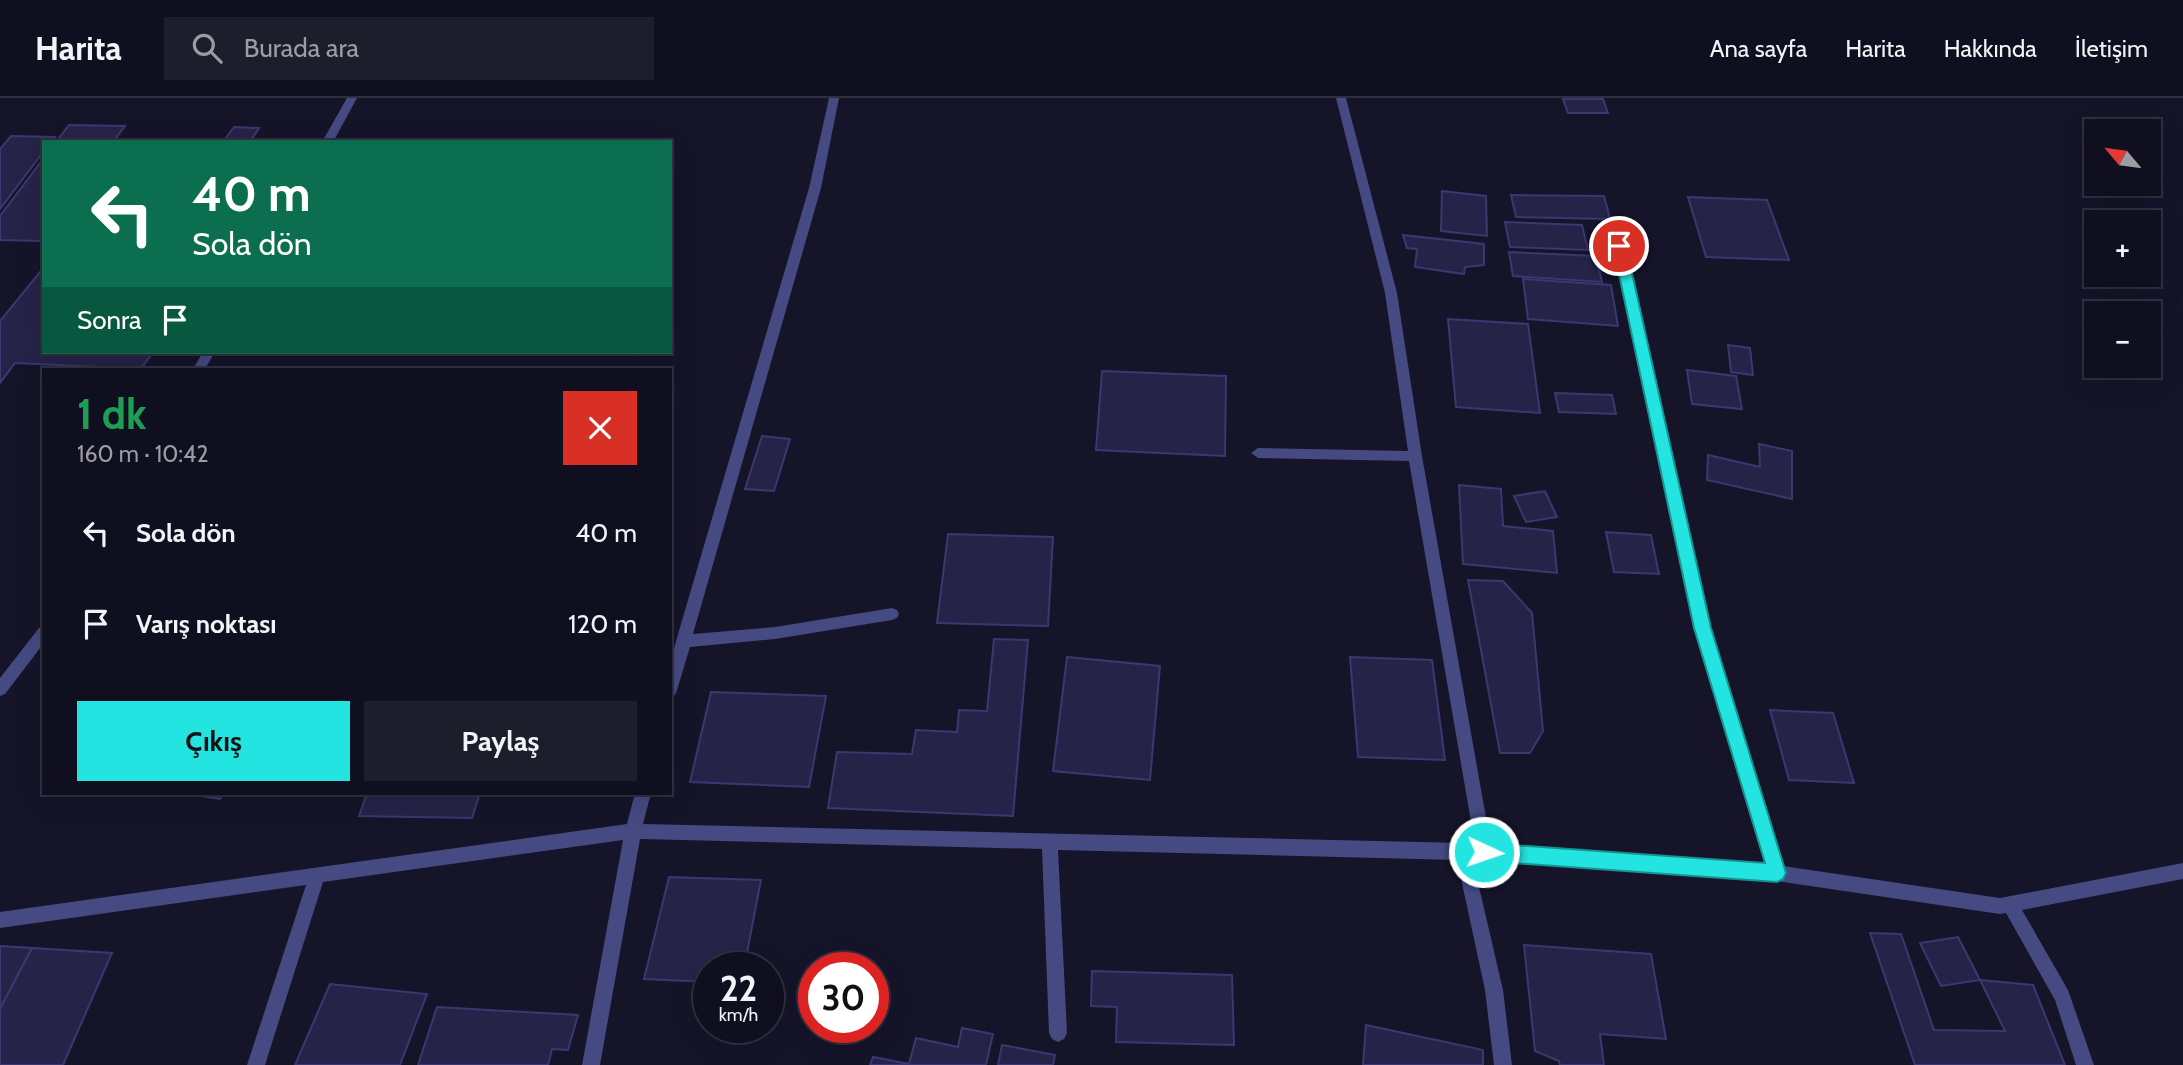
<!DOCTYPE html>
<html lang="tr">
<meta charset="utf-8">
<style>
:root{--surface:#100f1f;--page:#1e1d2c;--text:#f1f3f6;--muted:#9c9ca4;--line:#302f3d;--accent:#24e4e1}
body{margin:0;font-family:Cabin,sans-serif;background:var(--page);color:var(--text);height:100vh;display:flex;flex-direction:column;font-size:26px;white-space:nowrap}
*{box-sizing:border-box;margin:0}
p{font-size:23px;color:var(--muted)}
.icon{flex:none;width:38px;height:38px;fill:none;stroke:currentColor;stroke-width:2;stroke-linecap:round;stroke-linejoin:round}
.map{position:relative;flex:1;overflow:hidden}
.panel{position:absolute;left:42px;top:270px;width:630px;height:427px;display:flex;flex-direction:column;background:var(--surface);border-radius:0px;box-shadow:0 7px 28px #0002,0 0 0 2px var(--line)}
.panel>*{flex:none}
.hud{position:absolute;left:42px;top:42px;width:630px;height:214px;border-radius:0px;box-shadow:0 7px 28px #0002,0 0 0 2px var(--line);background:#0b6e4f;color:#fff;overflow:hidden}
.needle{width:46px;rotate:299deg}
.controls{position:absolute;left:2084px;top:21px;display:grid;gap:14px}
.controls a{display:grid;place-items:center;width:77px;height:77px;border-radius:0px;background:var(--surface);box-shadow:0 7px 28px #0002,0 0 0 2px var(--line);font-size:35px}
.speed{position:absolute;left:693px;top:854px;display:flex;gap:14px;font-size:35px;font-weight:700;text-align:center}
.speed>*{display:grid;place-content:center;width:91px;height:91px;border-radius:50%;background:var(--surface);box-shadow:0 7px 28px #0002,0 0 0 2px var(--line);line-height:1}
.speed small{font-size:18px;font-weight:400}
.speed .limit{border:10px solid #d22;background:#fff;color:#111}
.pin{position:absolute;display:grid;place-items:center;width:60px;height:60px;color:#fff;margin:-30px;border:4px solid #fff;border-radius:50%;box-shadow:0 2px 7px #0007}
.me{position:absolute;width:77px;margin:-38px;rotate:93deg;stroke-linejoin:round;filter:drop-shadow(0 0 5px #0008)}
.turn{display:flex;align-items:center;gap:24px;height:147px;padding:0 35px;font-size:32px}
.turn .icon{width:91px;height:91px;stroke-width:2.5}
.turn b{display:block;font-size:49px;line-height:60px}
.then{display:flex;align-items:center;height:66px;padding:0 35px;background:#0003;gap:14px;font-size:26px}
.round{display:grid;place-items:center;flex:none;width:74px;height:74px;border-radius:0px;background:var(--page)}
.head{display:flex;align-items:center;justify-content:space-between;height:119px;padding:0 35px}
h1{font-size:42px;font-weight:700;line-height:52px;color:#1e9e55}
.action{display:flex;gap:14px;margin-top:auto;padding:14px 35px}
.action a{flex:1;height:80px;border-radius:0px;background:var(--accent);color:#111;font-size:28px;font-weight:700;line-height:80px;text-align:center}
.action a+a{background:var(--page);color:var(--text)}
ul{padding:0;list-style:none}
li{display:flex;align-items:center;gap:21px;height:91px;padding:0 35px}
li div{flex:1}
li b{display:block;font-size:26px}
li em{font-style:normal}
header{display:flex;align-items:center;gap:42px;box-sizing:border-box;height:98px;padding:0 35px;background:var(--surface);border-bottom:2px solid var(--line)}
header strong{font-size:33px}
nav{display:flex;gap:38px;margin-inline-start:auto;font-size:24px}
.search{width:490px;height:63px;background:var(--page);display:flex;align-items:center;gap:18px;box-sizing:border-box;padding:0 24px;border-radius:0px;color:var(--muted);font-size:26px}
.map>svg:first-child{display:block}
</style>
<header>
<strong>Harita</strong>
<div class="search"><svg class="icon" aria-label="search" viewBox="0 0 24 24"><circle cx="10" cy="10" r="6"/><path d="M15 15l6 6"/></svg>Burada ara</div>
<nav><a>Ana sayfa</a><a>Harita</a><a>Hakkında</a><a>İletişim</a></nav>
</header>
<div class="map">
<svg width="2183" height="967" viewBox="0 0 2183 967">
<rect width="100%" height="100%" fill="#151429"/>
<g fill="#262348" stroke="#3c3771" stroke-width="2">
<polygon points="1563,1 1603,1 1608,15 1568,15"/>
<polygon points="69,27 125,28 113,44 56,44"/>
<polygon points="234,29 259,30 250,44 223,44"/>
<polygon points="11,38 55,39 51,44 44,44 44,53 0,111 0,51"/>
<polygon points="44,60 44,140 42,143 0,142 0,118"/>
<polygon points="1442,93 1486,98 1487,138 1441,133"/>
<polygon points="1511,97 1604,98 1610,121 1516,119"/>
<polygon points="1688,99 1767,102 1789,162 1706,159"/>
<polygon points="1505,124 1582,127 1588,152 1510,149"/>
<polygon points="1403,137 1484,146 1484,167 1465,169 1464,176 1415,169 1417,151 1407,150"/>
<polygon points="1509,154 1596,158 1602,184 1513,178"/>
<polygon points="44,169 44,254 153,254 141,271 15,265 0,285 0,223"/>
<polygon points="1523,181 1611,187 1618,228 1528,221"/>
<polygon points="1448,221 1528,226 1540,315 1456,309"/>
<polygon points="1728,247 1750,250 1753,277 1731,274"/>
<polygon points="1687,272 1736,278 1742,311 1692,306"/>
<polygon points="1102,273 1226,278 1225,358 1096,352"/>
<polygon points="1555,295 1612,297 1616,316 1559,314"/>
<polygon points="762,338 790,341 774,393 745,391"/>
<polygon points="1759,346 1792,353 1792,401 1707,382 1708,357 1760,369"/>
<polygon points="1459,387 1501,391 1503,428 1553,433 1557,475 1463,466"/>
<polygon points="1545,393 1557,419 1526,424 1514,398"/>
<polygon points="1606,434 1651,437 1659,476 1614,474"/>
<polygon points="948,436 1053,439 1048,528 937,525"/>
<polygon points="1468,482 1503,483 1532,515 1543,633 1530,655 1500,655"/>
<polygon points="994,541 1028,542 1013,718 828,710 837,654 912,656 916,632 957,634 959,612 987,613"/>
<polygon points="1067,559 1160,568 1150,682 1053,673"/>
<polygon points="1350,559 1432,562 1445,662 1358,659"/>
<polygon points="711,594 826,598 809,689 690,684"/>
<polygon points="1770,612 1833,615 1854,685 1789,682"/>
<polygon points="180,695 224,695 220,701"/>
<polygon points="367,695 480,695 472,720 359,718"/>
<polygon points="669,779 761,782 744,870 709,870 709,884 644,881"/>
<polygon points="1870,835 1901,836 1934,932 2005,933 1980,882 2033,887 2065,967 1915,967"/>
<polygon points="1958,839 1980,882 1941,888 1920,845"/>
<polygon points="1524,847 1651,856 1666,941 1600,936 1604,967 1560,967 1559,963 1535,953"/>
<polygon points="0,848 32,850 0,911"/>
<polygon points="32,850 112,855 63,967 0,967 0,911"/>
<polygon points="1092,873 1232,877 1234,947 1116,944 1117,909 1091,908"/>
<polygon points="330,886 427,896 400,967 295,967"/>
<polygon points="437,909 578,917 568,952 552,951 548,967 418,967"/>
<polygon points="1366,927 1483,952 1483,967 1363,967"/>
<polygon points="962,930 993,936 986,967 870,967 873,959 909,966 916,940 958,949"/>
<polygon points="1002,947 1055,957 1053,967 998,967"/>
</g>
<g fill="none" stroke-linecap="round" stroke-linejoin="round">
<g fill="#454a82" fill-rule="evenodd">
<polygon points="347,0 357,0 333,44 322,44"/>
<polygon points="829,0 839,0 821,90 693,536 775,529 892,510 897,512 899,516 897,520 892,522 775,541 690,549 677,592 675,597 670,599 670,566 676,543 809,90"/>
<polygon points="1336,0 1346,0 1397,195 1422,358 1491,748 1548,749 1766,766 1696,530 1613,148 1619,144 1625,148 1710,530 1783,768 2000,800 2183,765 2183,781 2022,812 2068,892 2094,967 2076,967 2055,902 2006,815 2000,816 1777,783 1548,765 1473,763 1503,892 1512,967 1494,967 1485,892 1457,762 1058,752 1067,935 1064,941 1058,944 1052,941 1049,935 1042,751 640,741 600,967 582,967 623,742 323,784 265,967 247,967 306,787 0,830 0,814 627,726 635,695 651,695 643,726 1463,745 1475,747 1409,363 1258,360 1251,355 1258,350 1408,353 1385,195"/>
<polygon points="203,254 215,254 205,271 193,271"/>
<polygon points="44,528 44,545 5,596 0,598 0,580 39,530"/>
</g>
</g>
<polygon fill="#24e4e1" stroke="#179492" stroke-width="2" points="1619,144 1626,148 1711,530 1786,775 1783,781 1777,784 1484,763 1478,760 1475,754 1478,748 1484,745 1765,765 1694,530 1613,148"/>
</svg>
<div class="controls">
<a><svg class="needle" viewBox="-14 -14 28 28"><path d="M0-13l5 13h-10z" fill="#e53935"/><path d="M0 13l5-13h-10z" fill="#9c9ca4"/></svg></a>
<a>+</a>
<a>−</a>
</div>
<div class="speed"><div>22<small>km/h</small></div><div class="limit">30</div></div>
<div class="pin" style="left:1619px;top:148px;background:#d93025"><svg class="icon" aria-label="arrive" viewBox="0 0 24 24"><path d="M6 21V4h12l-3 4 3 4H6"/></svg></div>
<svg class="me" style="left:1484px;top:754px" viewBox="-20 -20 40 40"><circle r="17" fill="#24e4e1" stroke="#fff" stroke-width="3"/><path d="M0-11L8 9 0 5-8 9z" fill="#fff"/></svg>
<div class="hud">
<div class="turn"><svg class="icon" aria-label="left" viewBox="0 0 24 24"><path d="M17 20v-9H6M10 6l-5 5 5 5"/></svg><div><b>40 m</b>Sola dön</div></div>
<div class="then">Sonra<svg class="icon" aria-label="arrive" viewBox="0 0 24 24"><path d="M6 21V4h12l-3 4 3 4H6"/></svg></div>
</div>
<section class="panel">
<div class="head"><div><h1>1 dk</h1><p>160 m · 10:42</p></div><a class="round" style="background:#d93025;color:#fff"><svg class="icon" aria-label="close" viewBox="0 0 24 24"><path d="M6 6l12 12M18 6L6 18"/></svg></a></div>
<ul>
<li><svg class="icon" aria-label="left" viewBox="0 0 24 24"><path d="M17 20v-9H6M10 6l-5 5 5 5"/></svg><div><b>Sola dön</b></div><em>40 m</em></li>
<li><svg class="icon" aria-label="arrive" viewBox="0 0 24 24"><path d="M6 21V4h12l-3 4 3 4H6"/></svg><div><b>Varış noktası</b></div><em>120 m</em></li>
</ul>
<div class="action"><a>Çıkış</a><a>Paylaş</a></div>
</section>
</div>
